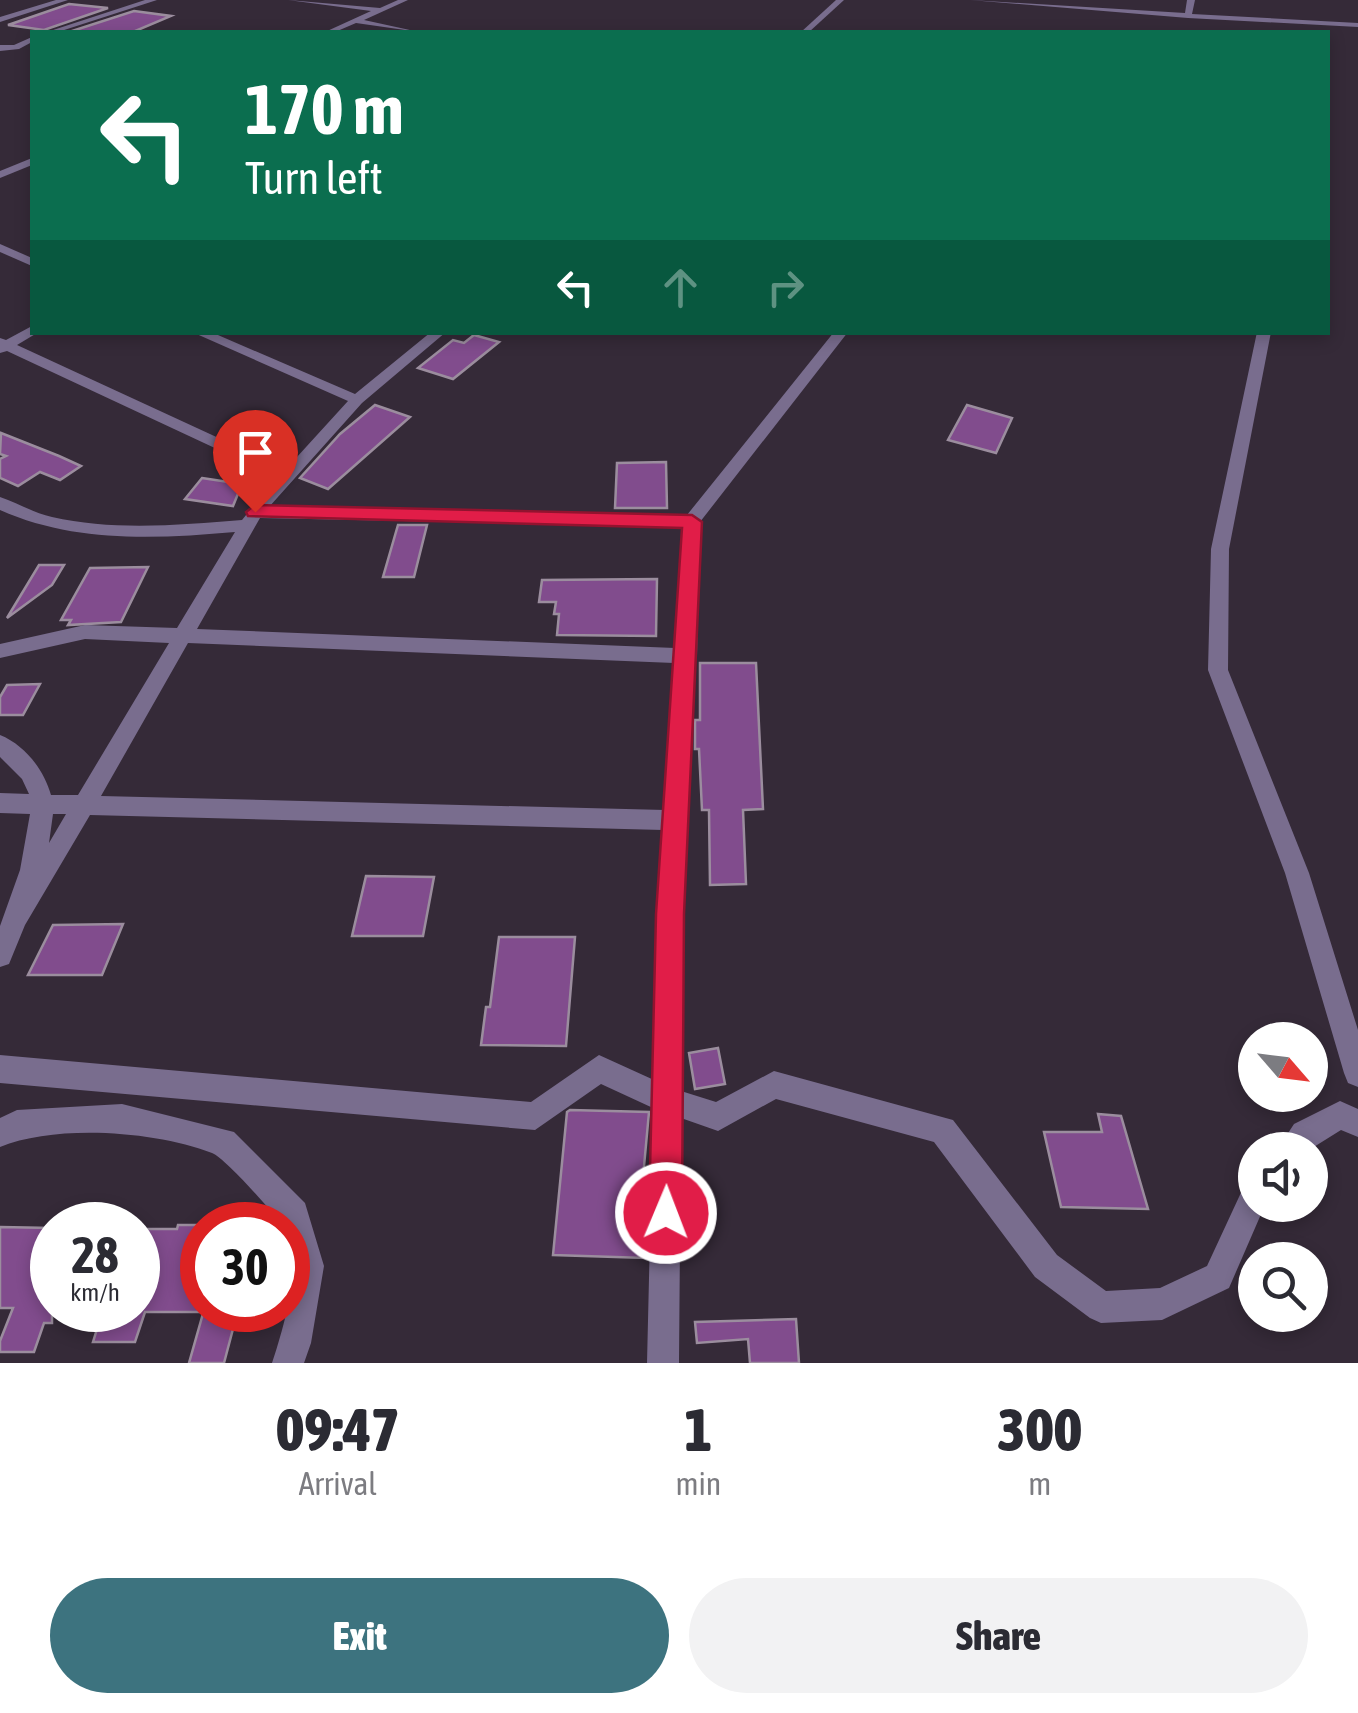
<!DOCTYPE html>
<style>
:root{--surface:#fff;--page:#f2f2f3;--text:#2b2b33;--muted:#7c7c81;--accent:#3d737f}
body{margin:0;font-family:"Asap Condensed",sans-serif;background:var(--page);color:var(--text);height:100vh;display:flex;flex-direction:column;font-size:38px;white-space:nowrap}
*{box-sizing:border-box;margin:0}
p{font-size:32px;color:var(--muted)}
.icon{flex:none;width:55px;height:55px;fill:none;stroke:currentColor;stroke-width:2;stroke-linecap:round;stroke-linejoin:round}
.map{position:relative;height:1363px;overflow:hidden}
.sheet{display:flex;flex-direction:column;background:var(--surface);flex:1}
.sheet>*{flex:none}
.top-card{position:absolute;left:30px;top:30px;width:1300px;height:305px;border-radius:0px;box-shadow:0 5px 15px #0003;background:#0b6e4f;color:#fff;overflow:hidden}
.needle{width:65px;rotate:118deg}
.fabs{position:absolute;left:1238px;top:1022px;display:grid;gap:20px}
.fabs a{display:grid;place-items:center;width:90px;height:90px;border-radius:50%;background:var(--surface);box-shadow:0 5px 15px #0003;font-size:50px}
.speed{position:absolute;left:30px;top:1202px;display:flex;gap:20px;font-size:50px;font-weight:700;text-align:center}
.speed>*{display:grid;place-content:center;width:130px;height:130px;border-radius:50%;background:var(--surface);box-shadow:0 5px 15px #0003;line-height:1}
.speed small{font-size:25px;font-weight:400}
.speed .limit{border:15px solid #d22;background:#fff;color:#111}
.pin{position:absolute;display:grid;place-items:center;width:85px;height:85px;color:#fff;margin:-102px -42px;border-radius:50% 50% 50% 0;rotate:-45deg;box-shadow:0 0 10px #0007}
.pin .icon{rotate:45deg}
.me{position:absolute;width:110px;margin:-55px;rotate:1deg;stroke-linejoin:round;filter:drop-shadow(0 0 8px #0008)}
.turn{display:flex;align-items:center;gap:35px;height:210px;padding:0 50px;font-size:45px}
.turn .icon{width:130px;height:130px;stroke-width:2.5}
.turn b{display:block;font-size:70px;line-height:85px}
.lanes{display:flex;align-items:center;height:95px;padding:0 50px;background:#0003;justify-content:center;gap:50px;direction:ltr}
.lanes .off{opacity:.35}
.eta{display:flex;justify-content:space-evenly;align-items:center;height:170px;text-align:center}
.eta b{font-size:60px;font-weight:800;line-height:70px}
.button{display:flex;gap:20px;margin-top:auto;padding:20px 50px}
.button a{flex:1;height:115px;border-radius:60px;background:var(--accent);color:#fff;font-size:40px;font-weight:800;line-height:115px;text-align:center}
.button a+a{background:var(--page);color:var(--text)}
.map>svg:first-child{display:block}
</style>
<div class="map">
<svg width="1358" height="1363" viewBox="0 0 1358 1363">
<rect width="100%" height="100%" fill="#352a38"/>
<g fill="#814c8d" stroke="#9b8d9e" stroke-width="2.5">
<polygon points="69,4 108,8 44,30 8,25"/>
<polygon points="134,11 171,16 133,32 69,32"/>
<polygon points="474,335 499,342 453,379 418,368 453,340 464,343"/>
<polygon points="375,405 410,417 328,489 300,478 340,434"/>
<polygon points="967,405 1012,418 996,453 948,440"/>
<polygon points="1,433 59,456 81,466 60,480 40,472 18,486 0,478 0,459 6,456 0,454"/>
<polygon points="666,462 667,508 615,508 617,463"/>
<polygon points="202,478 242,484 233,506 185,499"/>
<polygon points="398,525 427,525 414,577 383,577"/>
<polygon points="39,565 64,565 52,585 7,618"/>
<polygon points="148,567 121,622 68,625 71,620 61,620 90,568"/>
<polygon points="657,579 656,636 557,635 559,614 554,614 556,602 539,602 542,580"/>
<polygon points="700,663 756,663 763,809 743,810 746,884 710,885 709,810 702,810 699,749 695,749 695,720 700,720"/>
<polygon points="40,684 23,715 0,715 0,697 7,685"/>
<polygon points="366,876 434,877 423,936 352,936"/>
<polygon points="123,924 102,975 28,975 53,925"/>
<polygon points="499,937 575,937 566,1046 481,1045 486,1007 490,1007"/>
<polygon points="718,1048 725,1084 695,1089 689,1053"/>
<polygon points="570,1110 649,1112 640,1210 647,1210 646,1258 553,1255 567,1112"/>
<polygon points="1098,1114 1121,1116 1148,1209 1061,1207 1044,1132 1102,1132"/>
<polygon points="178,1225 202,1225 202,1312 145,1312 135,1342 93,1342 103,1310 138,1310 138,1229 177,1229"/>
<polygon points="0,1227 52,1228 52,1323 44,1323 34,1352 0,1352 0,1341 13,1308 0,1308"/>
<polygon points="204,1310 238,1310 224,1363 189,1363"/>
<polygon points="796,1319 799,1363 750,1363 748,1339 697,1343 695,1322"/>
</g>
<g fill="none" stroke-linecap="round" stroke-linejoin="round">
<g fill="#796d8e" fill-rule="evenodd">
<polygon points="56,0 68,0 0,22 0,17"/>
<polygon points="145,0 157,0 58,32 47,32"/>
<polygon points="288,0 380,8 398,0 408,0 364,20 419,32 356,23 335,32 325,32 371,11"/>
<polygon points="836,0 844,0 809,32 801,32"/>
<polygon points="970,0 1185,13 1187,0 1195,0 1192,14 1358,23 1358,27 1188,18"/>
<polygon points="32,37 32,42 19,49 0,51 0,45 14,45"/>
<polygon points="32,158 32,165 0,178 0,171"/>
<polygon points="0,244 32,258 32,266 0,252"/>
<path d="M32,326V332L37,333L17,345L286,469L348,401L192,332H211L355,394L431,332H446L362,403L269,507L687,515L834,332H848L700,522L697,656L694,661L682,914L681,1091L716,1102L774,1071L953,1120L1057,1255L1106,1291L1160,1288L1207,1266L1245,1184L1255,1179V1205H1265L1229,1288L1162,1320L1101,1323L1090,1318L1035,1277L934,1142L776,1099L718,1131L681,1118L679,1363H647L653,1108L601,1084L535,1130L0,1083V1055L531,1102L599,1055L654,1080L663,830L90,815L25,925L9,964L0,967V926L20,870L30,814L0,813V793L29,794L22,779L0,757V735C25,745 44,770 51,795H78L169,643L85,639L0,658V644L85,625L177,628L235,532C155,539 74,543 0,510V497C18,503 34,513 52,517C113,531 180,525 242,520L277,477L7,351L0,353V338L6,340ZM260,518L683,527L675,648L197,629ZM188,643L674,663L665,810L101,796ZM53,814H66L49,843Z"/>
<polygon points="1257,332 1271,332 1229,549 1228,670 1309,873 1358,1030 1358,1087 1348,1083 1344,1073 1285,873 1208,670 1211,549"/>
<polygon points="1340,1101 1358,1109 1358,1137 1341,1130 1309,1150 1277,1150 1294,1124"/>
<path d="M122,1104L234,1132L305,1203L324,1266L311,1343L304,1363H272C280,1340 295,1287 293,1264C292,1250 288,1239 288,1225H282C273,1212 225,1158 212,1153C155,1131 56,1124 0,1147V1118L17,1110Z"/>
</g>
</g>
<polygon fill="#e11d48" stroke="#92132f" stroke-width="2.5" points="255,505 692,515 702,522 684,914 682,1213 677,1225 666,1230 654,1225 649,1213 656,914 682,528 248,516 246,512"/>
</svg>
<div class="fabs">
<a><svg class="needle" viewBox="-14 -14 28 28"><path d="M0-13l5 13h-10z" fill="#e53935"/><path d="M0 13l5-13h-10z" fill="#7c7c81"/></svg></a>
<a><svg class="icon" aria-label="sound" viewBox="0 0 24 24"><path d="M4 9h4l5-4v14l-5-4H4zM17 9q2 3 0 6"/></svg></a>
<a><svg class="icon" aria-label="search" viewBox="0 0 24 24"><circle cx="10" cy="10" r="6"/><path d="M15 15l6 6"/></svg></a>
</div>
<div class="speed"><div>28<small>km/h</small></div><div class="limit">30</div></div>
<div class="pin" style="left:255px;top:512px;background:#d93025"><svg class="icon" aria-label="arrive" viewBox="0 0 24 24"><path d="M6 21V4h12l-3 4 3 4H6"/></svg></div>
<svg class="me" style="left:666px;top:1213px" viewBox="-20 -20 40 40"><circle r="17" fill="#e11d48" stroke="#fff" stroke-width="3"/><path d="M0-11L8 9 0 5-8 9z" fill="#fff"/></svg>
<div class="top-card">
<div class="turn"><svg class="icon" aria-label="left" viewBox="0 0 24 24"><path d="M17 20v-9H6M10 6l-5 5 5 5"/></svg><div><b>170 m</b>Turn left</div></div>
<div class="lanes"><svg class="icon" aria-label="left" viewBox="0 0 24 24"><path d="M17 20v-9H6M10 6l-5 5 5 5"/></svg><svg class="icon off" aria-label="ahead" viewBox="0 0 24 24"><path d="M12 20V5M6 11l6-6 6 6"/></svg><svg class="icon off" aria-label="right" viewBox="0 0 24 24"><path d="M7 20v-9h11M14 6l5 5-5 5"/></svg></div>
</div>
</div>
<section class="sheet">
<div class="eta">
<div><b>09:47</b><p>Arrival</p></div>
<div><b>1</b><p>min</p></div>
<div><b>300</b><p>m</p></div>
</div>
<div class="button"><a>Exit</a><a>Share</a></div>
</section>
